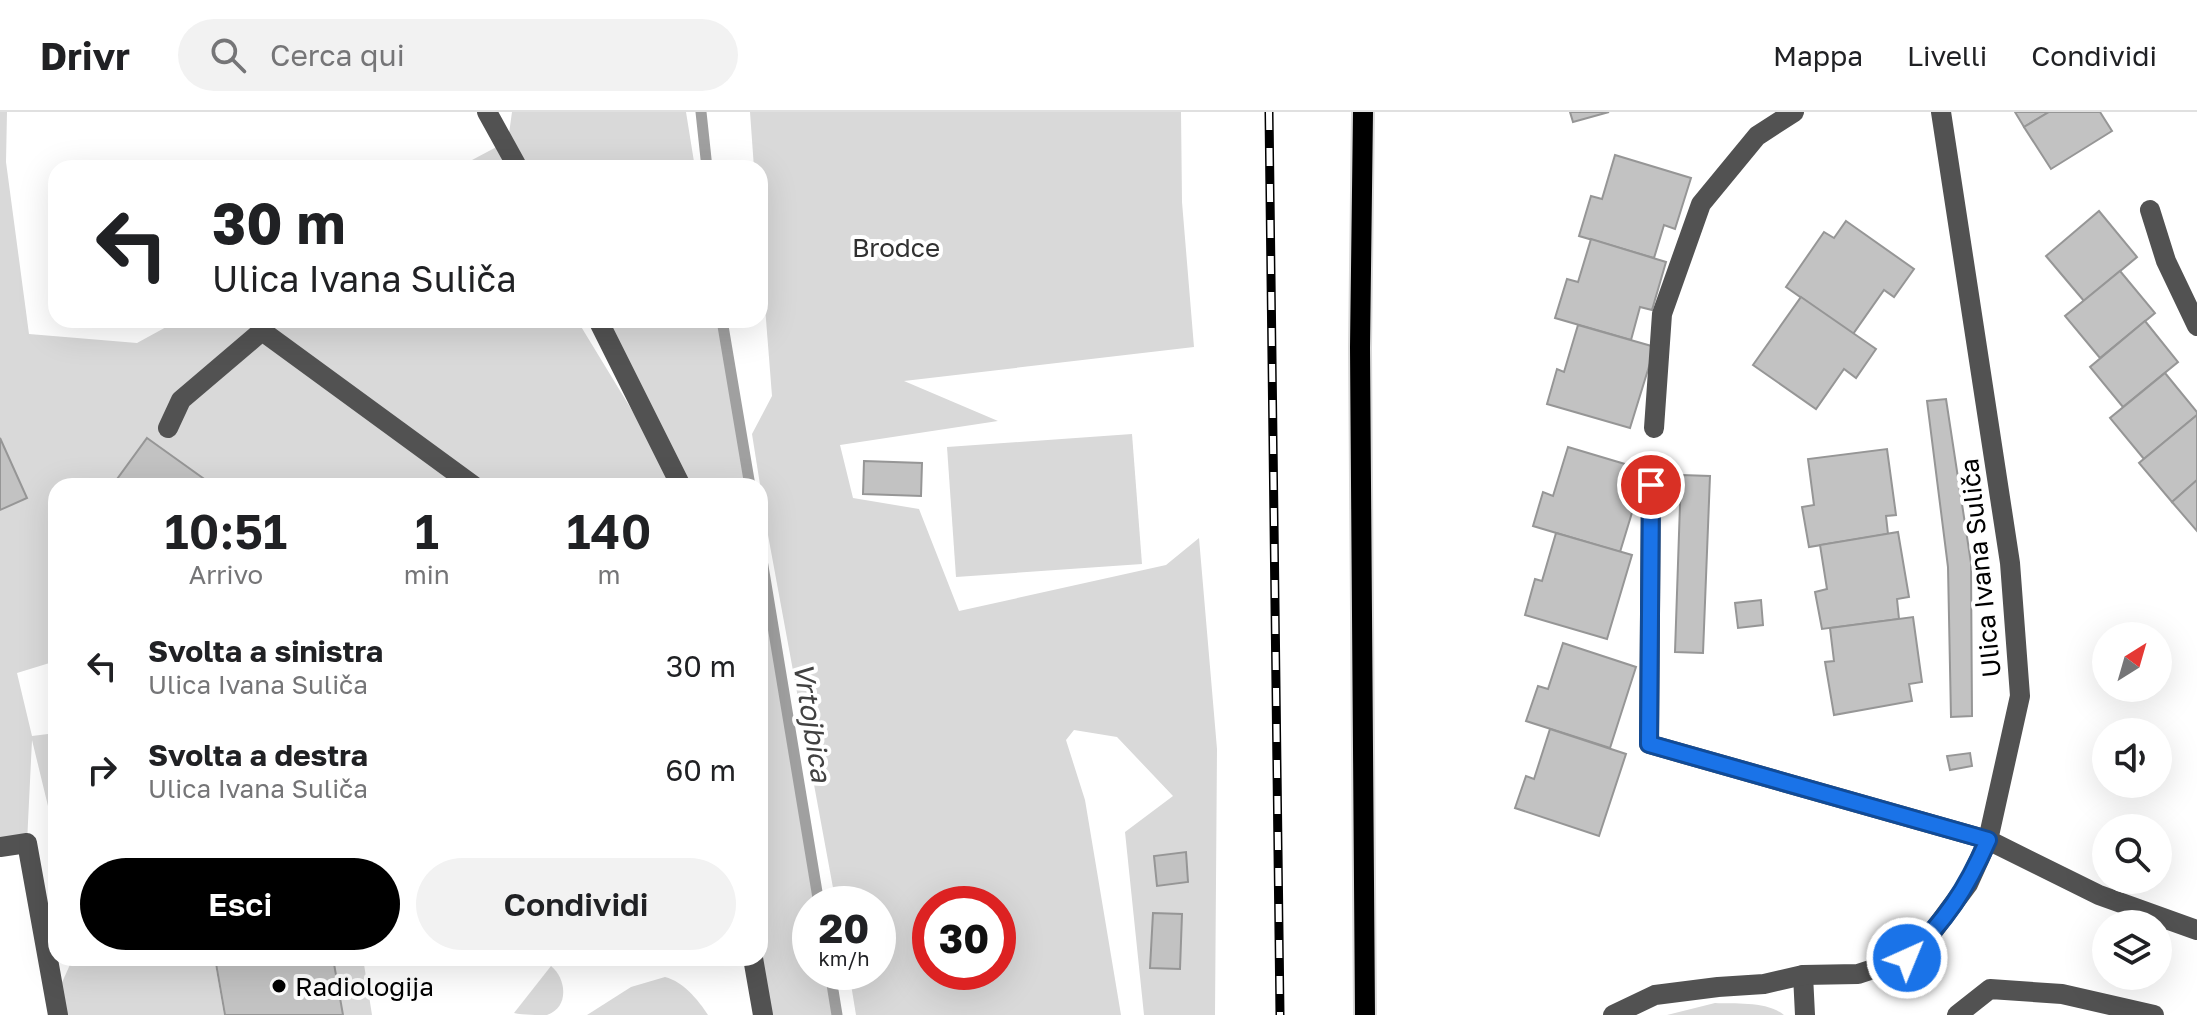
<!DOCTYPE html>
<html lang="it">
<meta charset="utf-8">
<style>
:root{--surface:#fff;--page:#f2f2f2;--text:#202124;--muted:#757577;--line:#e0e0e0;--accent:#000}
body{margin:0;font-family:"Golos Text",sans-serif;background:var(--page);color:var(--text);height:100vh;display:flex;flex-direction:column;font-size:30px;white-space:nowrap}
*{box-sizing:border-box;margin:0}
p{font-size:26px;color:var(--muted)}
.icon{flex:none;width:44px;height:44px;fill:none;stroke:currentColor;stroke-width:2;stroke-linecap:round;stroke-linejoin:round}
.map{position:relative;flex:1;overflow:hidden}
.details{position:absolute;left:48px;top:366px;width:720px;height:488px;display:flex;flex-direction:column;background:var(--surface);border-radius:24px;box-shadow:0 8px 32px #0002}
.details>*{flex:none}
.guide{position:absolute;left:48px;top:48px;width:720px;height:168px;border-radius:24px;box-shadow:0 8px 32px #0002;background:#fff;color:var(--text);overflow:hidden}
.needle{width:52px;rotate:37deg}
.fabs{position:absolute;left:2092px;top:510px;display:grid;gap:16px}
.fabs a{display:grid;place-items:center;width:80px;height:80px;border-radius:50%;background:var(--surface);box-shadow:0 8px 32px #0002;font-size:40px}
.speed{position:absolute;left:792px;top:774px;display:flex;gap:16px;font-size:40px;font-weight:700;text-align:center}
.speed>*{display:grid;place-content:center;width:104px;height:104px;border-radius:50%;background:var(--surface);box-shadow:0 8px 32px #0002;line-height:1}
.speed small{font-size:20px;font-weight:400}
.speed .limit{border:12px solid #d22;background:#fff;color:#111}
.pin{position:absolute;display:grid;place-items:center;width:68px;height:68px;color:#fff;margin:-34px;border:4px solid #fff;border-radius:50%;box-shadow:0 2px 8px #0007}
.me{position:absolute;width:88px;margin:-44px;rotate:44deg;stroke-linejoin:round;filter:drop-shadow(0 0 6px #0008)}
.turn{display:flex;align-items:center;gap:28px;height:168px;padding:0 32px;font-size:36px}
.turn .icon{width:104px;height:104px;stroke-width:2.5}
.turn b{display:block;font-size:56px;line-height:68px}
.eta{display:flex;justify-content:space-evenly;align-items:center;height:136px;text-align:center}
.eta b{font-size:48px;font-weight:600;line-height:56px}
.action{display:flex;gap:16px;margin-top:auto;padding:16px 32px}
.action a{flex:1;height:92px;border-radius:48px;background:var(--accent);color:#fff;font-size:32px;font-weight:600;line-height:92px;text-align:center}
.action a+a{background:var(--page);color:var(--text)}
ul{padding:0;list-style:none}
li{display:flex;align-items:center;gap:24px;height:104px;padding:0 32px}
li div{flex:1}
li b{display:block;font-size:30px}
li em{font-style:normal}
header{display:flex;align-items:center;gap:48px;box-sizing:border-box;height:112px;padding:0 40px;background:var(--surface);border-bottom:2px solid var(--line)}
header strong{font-size:38px}
nav{display:flex;gap:44px;margin-inline-start:auto;font-size:28px}
.search{width:560px;height:72px;background:var(--page);display:flex;align-items:center;gap:20px;box-sizing:border-box;padding:0 28px;border-radius:44px;color:var(--muted);font-size:30px}
.map>svg:first-child{display:block}
</style>
<header>
<strong>Drivr</strong>
<div class="search"><svg class="icon" aria-label="search" viewBox="0 0 24 24"><circle cx="10" cy="10" r="6"/><path d="M15 15l6 6"/></svg>Cerca qui</div>
<nav><a>Mappa</a><a>Livelli</a><a>Condividi</a></nav>
</header>
<div class="map">
<svg width="2197" height="903" viewBox="0 0 2197 903">
<rect width="100%" height="100%" fill="#fff"/>
<g fill="#d9d9d9" fill-rule="evenodd">
<polygon points="0,0 7,0 6,50 29,222 137,231 179,208 577,208 678,374 214,374 147,326 112,374 56,374 56,549 17,561 32,624 56,621 56,727 32,628 27,731 0,735"/>
<polygon points="512,0 686,0 695,56 457,56 504,31 507,36"/>
<path d="M750,0H1181L1182,90L1194,235L904,269L998,309L840,333L853,386L919,397L959,499L1166,453L1199,426L1217,637L1215,903H1144L1125,720L1173,684L1117,625L1074,618L1066,628L1085,688L1121,903H856L849,860H878V792H836L768,423L752,322L772,284L760,131V56H754ZM930,792H998V860H930Z"/>
<polygon points="598,208 720,208 748,374 681,374"/>
<polygon points="1132,322 1142,452 956,465 947,335"/>
<polygon points="760,445 818,792 810,792 810,860 830,860 837,903 763,903 760,846"/>
<polygon points="73,846 214,846 224,903 58,903 55,886"/>
<polygon points="333,846 363,846 372,903 343,903"/>
<path d="M551,854C566,866 570,895 547,903C538,903 523,903 514,901Z"/>
<path d="M665,865C684,870 698,888 708,903H587L631,875Z"/>
<path d="M1715,891C1736,892 1767,889 1784,903H1667Z"/>
</g>
<g fill="none" stroke-linecap="round" stroke-linejoin="round">
<g stroke="#a0a0a0" stroke-width="11">
<polyline points="701,0 707,56"/>
<polyline points="722,208 750,374"/>
<polyline points="760,436 819,792"/>
<polyline points="830,860 837,903"/>
</g>
</g>
<g fill="#c2c2c2" stroke="#969696" stroke-width="2">
<polygon points="1570,0 1609,0 1573,10"/>
<polygon points="2015,0 2049,0 2024,15"/>
<polygon points="2049,0 2100,0 2112,19 2051,57 2024,15"/>
<polygon points="1615,43 1691,66 1675,117 1664,113 1654,146 1579,124 1591,84 1602,87"/>
<polygon points="2099,99 2137,145 2084,189 2046,144"/>
<polygon points="1846,109 1914,157 1894,185 1884,178 1853,222 1786,175 1824,120 1834,126"/>
<polygon points="1591,127 1666,150 1652,198 1640,195 1631,228 1555,206 1567,167 1578,170"/>
<polygon points="2120,159 2155,201 2100,246 2065,204"/>
<polygon points="1801,185 1876,237 1856,266 1844,257 1816,297 1753,253"/>
<polygon points="2145,209 2178,250 2123,295 2090,255"/>
<polygon points="1578,213 1655,235 1630,316 1547,292 1557,257 1564,260"/>
<polygon points="2165,261 2197,300 2197,303 2144,347 2110,306"/>
<polygon points="1946,287 1971,451 1972,604 1951,605 1948,455 1927,289"/>
<polygon points="2197,303 2197,368 2172,390 2139,351"/>
<polygon points="0,326 27,386 0,398"/>
<polygon points="147,326 214,374 112,374"/>
<polygon points="1568,335 1645,358 1620,440 1533,414 1543,380 1553,384"/>
<polygon points="1887,337 1896,403 1886,404 1888,422 1809,435 1802,395 1814,393 1808,347"/>
<polygon points="864,349 922,351 921,384 863,382"/>
<polygon points="1681,363 1710,364 1703,541 1675,540"/>
<polygon points="2197,368 2197,419 2172,390"/>
<polygon points="1898,420 1909,485 1897,487 1899,507 1822,517 1815,480 1827,477 1820,433"/>
<polygon points="1556,421 1632,443 1607,527 1525,503 1535,467 1542,469"/>
<polygon points="1761,488 1763,513 1738,516 1735,491"/>
<polygon points="1913,505 1922,570 1909,572 1912,589 1834,603 1825,550 1834,549 1830,516"/>
<polygon points="1563,531 1636,555 1610,636 1526,609 1538,574 1548,577"/>
<polygon points="1550,617 1626,642 1599,724 1515,696 1526,664 1534,667"/>
<polygon points="1970,641 1972,654 1950,658 1947,644"/>
<polygon points="1186,740 1188,770 1157,774 1154,744"/>
<polygon points="1153,801 1182,802 1180,857 1150,856"/>
<polygon points="215,846 333,846 343,903 225,903"/>
</g>
<g fill="none" stroke-linecap="round" stroke-linejoin="round">
<g stroke="#dbdbdb" stroke-width="24">
<polyline id="major" points="1363,0 1360,236 1365,903"/>
</g>
<g stroke="#525252" stroke-width="20">
<polyline points="487,0 518,56"/>
<polyline points="2150,98 2166,149 2197,214"/>
<polyline points="598,208 681,374"/>
<polyline points="168,316 181,288 262,219 474,374"/>
<polyline points="1654,316 1662,202 1701,92 1757,24 1794,0"/>
<polyline points="1651,373 1649,632 1988,728 2099,783 2197,818"/>
<polyline points="0,735 27,731 58,903"/>
<polyline points="753,846 763,903"/>
<polyline points="1803,863 1805,903"/>
<polyline points="1613,903 1655,883 1718,875 1764,872 1803,863 1858,862 1907,846 1931,822 1968,772 1988,728 2020,584 2010,451 1941,0"/>
<polyline points="1957,903 1990,877 2062,882 2154,903"/>
</g>
<use href="#major" stroke="#000" stroke-width="20"/>
<g stroke="#000" stroke-width="9">
<polyline id="rail" points="1269,0 1280,903"/>
</g>
<use href="#rail" stroke="#fff" stroke-width="6" stroke-dasharray="18" stroke-linecap="butt"/>
</g>
<g fill="none" stroke-linecap="round" stroke-linejoin="round">
<g stroke="#114b97" stroke-width="20">
<path id="route" d="M1651,373L1649,632L1988,728C1966,778 1946,808 1907,846"/>
</g>
<use href="#route" stroke="#1a73e8" stroke-width="14"/>
</g>
<circle fill="#000" stroke="#fff" stroke-width="3" cx="279" cy="874" r="8"/>
<g text-anchor="middle" dominant-baseline="central" stroke-width="8" stroke-linejoin="round" paint-order="stroke">
<g font-size="26" fill="#303030" stroke="#fff">
<text x="896" y="135">Brodce</text>
</g>
<g font-size="26" fill="#000" stroke="#fff">
<text transform="translate(1980 456) rotate(-96)">Ulica Ivana Suliča</text>
</g>
<g font-size="26" fill="#000" stroke="#fff" text-anchor="start">
<text x="295" y="874">Radiologija</text>
</g>
<g font-size="28" font-style="italic" fill="#414141" stroke="#fff">
<text transform="translate(813 610) rotate(81)">Vrtojbica</text>
</g>
</g>
</svg>
<div class="fabs">
<a><svg class="needle" viewBox="-14 -14 28 28"><path d="M0-13l5 13h-10z" fill="#e53935"/><path d="M0 13l5-13h-10z" fill="#757577"/></svg></a>
<a><svg class="icon" aria-label="sound" viewBox="0 0 24 24"><path d="M4 9h4l5-4v14l-5-4H4zM17 9q2 3 0 6"/></svg></a>
<a><svg class="icon" aria-label="search" viewBox="0 0 24 24"><circle cx="10" cy="10" r="6"/><path d="M15 15l6 6"/></svg></a>
<a><svg class="icon" aria-label="layers" viewBox="0 0 24 24"><path d="M12 4l9 5-9 5-9-5zM3 14l9 5 9-5"/></svg></a>
</div>
<div class="speed"><div>20<small>km/h</small></div><div class="limit">30</div></div>
<div class="pin" style="left:1651px;top:373px;background:#d93025"><svg class="icon" aria-label="arrive" viewBox="0 0 24 24"><path d="M6 21V4h12l-3 4 3 4H6"/></svg></div>
<svg class="me" style="left:1907px;top:846px" viewBox="-20 -20 40 40"><circle r="17" fill="#1a73e8" stroke="#fff" stroke-width="3"/><path d="M0-11L8 9 0 5-8 9z" fill="#fff"/></svg>
<div class="guide">
<div class="turn"><svg class="icon" aria-label="left" viewBox="0 0 24 24"><path d="M17 20v-9H6M10 6l-5 5 5 5"/></svg><div><b>30 m</b>Ulica Ivana Suliča</div></div>
</div>
<section class="details">
<div class="eta">
<div><b>10:51</b><p>Arrivo</p></div>
<div><b>1</b><p>min</p></div>
<div><b>140</b><p>m</p></div>
</div>
<ul>
<li><svg class="icon" aria-label="left" viewBox="0 0 24 24"><path d="M17 20v-9H6M10 6l-5 5 5 5"/></svg><div><b>Svolta a sinistra</b><p>Ulica Ivana Suliča</p></div><em>30 m</em></li>
<li><svg class="icon" aria-label="right" viewBox="0 0 24 24"><path d="M7 20v-9h11M14 6l5 5-5 5"/></svg><div><b>Svolta a destra</b><p>Ulica Ivana Suliča</p></div><em>60 m</em></li>
</ul>
<div class="action"><a>Esci</a><a>Condividi</a></div>
</section>
</div>
